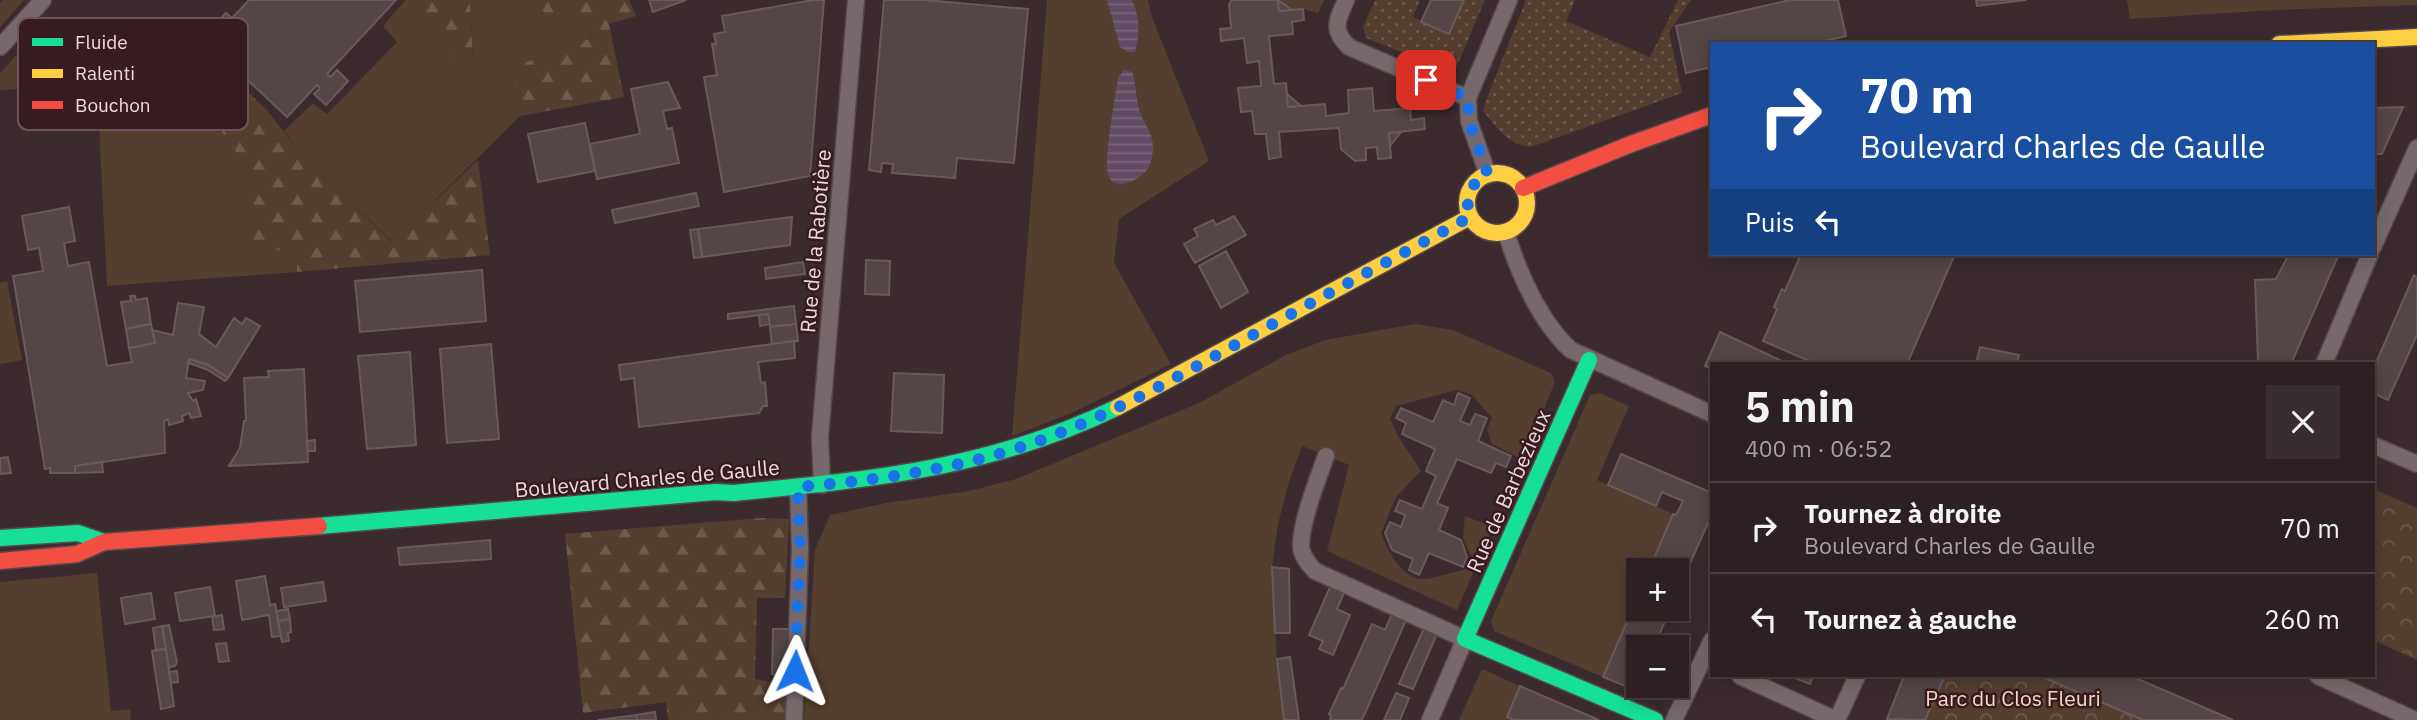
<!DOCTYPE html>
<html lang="fr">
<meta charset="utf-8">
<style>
:root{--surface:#2c2022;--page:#382d2f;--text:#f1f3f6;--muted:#a6a3a5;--line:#483e40}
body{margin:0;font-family:"IBM Plex Sans",sans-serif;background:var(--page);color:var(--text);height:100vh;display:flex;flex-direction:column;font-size:26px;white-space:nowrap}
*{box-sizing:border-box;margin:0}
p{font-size:23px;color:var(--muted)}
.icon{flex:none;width:38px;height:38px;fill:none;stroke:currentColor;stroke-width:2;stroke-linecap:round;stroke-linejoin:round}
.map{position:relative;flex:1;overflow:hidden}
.panel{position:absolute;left:1710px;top:362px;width:665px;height:315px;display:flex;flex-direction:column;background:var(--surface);border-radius:0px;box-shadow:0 4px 18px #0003,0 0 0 2px var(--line)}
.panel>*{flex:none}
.top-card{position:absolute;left:1710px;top:42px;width:665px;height:214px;border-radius:0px;box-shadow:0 4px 18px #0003,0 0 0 2px var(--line);background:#1a4fa0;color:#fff;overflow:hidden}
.fabs{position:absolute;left:1626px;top:558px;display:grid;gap:14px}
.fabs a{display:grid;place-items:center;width:63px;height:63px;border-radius:0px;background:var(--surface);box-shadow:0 4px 18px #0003,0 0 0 2px var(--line);font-size:35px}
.pin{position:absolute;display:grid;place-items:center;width:60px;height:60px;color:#fff;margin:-30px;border-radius:14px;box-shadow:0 4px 10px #0006}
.me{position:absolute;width:77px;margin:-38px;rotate:2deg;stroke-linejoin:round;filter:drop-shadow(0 0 5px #0008)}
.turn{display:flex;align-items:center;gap:24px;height:147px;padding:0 35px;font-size:32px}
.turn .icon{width:91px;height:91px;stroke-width:2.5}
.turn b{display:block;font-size:49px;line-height:60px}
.then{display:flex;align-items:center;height:66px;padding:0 35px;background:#0003;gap:14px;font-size:26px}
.round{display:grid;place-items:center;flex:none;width:74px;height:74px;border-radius:0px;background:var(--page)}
.summary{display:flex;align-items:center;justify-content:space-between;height:119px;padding:0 35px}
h1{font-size:42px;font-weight:700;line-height:52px}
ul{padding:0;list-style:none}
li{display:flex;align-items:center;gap:21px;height:91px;padding:0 35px;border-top:2px solid var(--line)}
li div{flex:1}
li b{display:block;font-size:26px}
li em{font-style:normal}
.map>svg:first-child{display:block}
</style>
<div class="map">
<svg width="2417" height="720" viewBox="0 0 2417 720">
<defs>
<pattern id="forest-firs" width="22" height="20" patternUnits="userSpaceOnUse" patternTransform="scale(1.75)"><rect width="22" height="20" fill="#543e2f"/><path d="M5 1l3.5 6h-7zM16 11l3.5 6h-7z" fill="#6d594d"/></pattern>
<pattern id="park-crowns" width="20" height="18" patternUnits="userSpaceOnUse" patternTransform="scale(1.75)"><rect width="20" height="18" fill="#543e2f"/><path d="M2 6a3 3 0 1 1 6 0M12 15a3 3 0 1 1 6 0" fill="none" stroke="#6d594d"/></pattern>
<pattern id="garden-dots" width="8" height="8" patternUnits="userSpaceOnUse" patternTransform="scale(1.75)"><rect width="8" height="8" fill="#543e2f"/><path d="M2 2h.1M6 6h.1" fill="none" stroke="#6d594d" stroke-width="1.8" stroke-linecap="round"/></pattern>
<pattern id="water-rules" width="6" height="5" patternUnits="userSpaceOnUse" patternTransform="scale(1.75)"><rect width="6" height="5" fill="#624c64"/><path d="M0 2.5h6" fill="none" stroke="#79657a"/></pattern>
</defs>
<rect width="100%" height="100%" fill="#3b2b2e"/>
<g fill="#543e2f">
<polygon points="3,0 24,0 0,27 0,3"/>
<polygon points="470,0 536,0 547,16 585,23 592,39 526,62 512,85 520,116 393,242 309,164 284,131 313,103 327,114 397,42 383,26 404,2 461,64 473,59"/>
<polygon points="1047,0 1148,0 1152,17 1209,161 1119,219 1114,263 1171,364 1074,412 1012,436"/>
<polygon points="1278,0 1324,0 1318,13 1303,9 1292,10"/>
<polygon points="2127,0 2417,0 2417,5 2275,10 2130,19"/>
<path d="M39,31L131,117L169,80C201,110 256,154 253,202C253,209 250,217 248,224L267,249L297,253V272L107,286L97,84L0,90V73Z"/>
<polygon points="7,281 22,360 0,364 0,283"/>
<path d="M1415,324L1453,330L1551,373L1555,382L1523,460L1492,444L1487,429L1492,418L1472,395L1457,390L1396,406L1390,419L1398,436L1421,471L1396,497L1381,533C1387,549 1400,576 1420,579C1429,580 1453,572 1464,570L1472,558L1463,538L1465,516L1493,527L1457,610L1327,551L1349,465L1302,446L1289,482L1278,524L1272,567L1277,659L1284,720H804L815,550L830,515L886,503L969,491L1016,479L1199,403L1286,355L1325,340Z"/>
<polygon points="1599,393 1629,406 1597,480 1673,514 1649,570 1638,570 1638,596 1603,677 1494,631 1491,621 1590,395"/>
<polygon points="97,573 111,711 130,709 131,720 0,720 0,582"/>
<polygon points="1482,669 1520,686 1507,717 1514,720 1459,720"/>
</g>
<g fill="url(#forest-firs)">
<polygon points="405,0 470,0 473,59 460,65 404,2"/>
<polygon points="536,0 629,0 636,16 609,24 624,97 520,116 512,85 526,62 592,38 585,23 546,16"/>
<polygon points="200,48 266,109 309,164 392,242 478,160 490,255 297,272 297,253 267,249 251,240 248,224 253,202 250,178 241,159 215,122 169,80"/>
<polygon points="761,518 789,519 785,598 757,598 755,679 787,685 785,720 668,720 666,702 583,713 565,534"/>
</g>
<g fill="url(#park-crowns)">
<polygon points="2373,489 2417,508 2417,660 2373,640"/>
<polygon points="1945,676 2040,676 2143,720 1925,720"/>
</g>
<g fill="url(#garden-dots)">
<polygon points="1375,0 1420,0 1413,17 1449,34 1464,0 1485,0 1456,68 1448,71 1366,38 1363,27"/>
<path d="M1526,0H1575L1566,21L1650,57L1678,0H1691L1669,32L1682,93L1531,147C1507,144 1498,129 1483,111L1488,95Z"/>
</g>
<g fill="url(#water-rules)">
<path d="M1107,0H1132C1140,19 1140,32 1135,52H1128L1120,47Z"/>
<path d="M1124,70L1132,72C1136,84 1136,97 1139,109C1143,123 1154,133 1153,149C1153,153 1151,161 1150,165C1144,178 1114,196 1108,174C1104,156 1115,99 1118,78Z"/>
</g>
<g fill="#544646" stroke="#685a5a" stroke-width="2">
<polygon points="249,0 396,0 327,74 330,77 337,70 348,81 326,105 314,94 320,88 317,85 287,117 203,38 226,13 232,18"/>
<polygon points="649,0 686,0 653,12"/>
<polygon points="813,0 824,0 810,176 724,192 704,77 717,75 712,44 716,44 714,34 725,32 722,16"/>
<polygon points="884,0 924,0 1028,9 1014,163 957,158 955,178 892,173 893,164 882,163 881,172 869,170"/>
<polygon points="1232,0 1278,0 1279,11 1303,9 1304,20 1292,22 1293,34 1269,36 1274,84 1286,83 1288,107 1325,104 1326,116 1349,113 1348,90 1372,88 1374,111 1410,108 1411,120 1424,118 1425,129 1389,133 1391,158 1378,159 1377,147 1366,148 1366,160 1355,161 1341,149 1339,128 1279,132 1281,157 1269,159 1266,134 1255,134 1252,111 1241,112 1238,88 1261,86 1259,61 1247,63 1244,38 1221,41 1220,29 1231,28 1229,4"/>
<polygon points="1278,0 1292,10 1279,11"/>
<polygon points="1431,0 1464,0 1449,34 1421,22"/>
<polygon points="1790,0 1838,0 1846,36 1813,44 1712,44 1712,67 1686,73 1676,26"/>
<polygon points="1976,0 2026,0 1977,6"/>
<polygon points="668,82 680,108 663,111 667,129 672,128 679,163 597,179 590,144 640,134 631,89"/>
<polygon points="1287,94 1301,106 1288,107"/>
<polygon points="2403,107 2382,154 2373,154 2373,108"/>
<polygon points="585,123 595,171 538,182 528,134"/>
<polygon points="1401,132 1390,146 1389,133"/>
<polygon points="696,193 699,206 615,223 612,210"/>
<polygon points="69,207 75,241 64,243 68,266 89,262 107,366 132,362 129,348 155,343 152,330 173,335 178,303 204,307 199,334 216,347 234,318 242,324 246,318 260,326 228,378 208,365 189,359 186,378 205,381 203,390 188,393 193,401 196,399 201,416 191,418 189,413 182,416 183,421 169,425 168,419 164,421 165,453 75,466 75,473 50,473 50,468 45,469 13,276 43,271 39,248 28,250 22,216"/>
<polygon points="1234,216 1246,235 1195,263 1184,244 1198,236 1194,229 1213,220 1216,225"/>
<polygon points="792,217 790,245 702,257 698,229"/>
<polygon points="698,229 702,257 694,258 690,230"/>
<polygon points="1226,251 1248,292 1221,308 1199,266"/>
<polygon points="1801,254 1955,254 1907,364 1816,364 1763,341 1777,309 1774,307 1782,289 1785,291"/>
<polygon points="2289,254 2339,254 2291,364 2266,364 2258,361 2255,280 2276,279"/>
<polygon points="866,260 890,261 889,295 865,294"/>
<polygon points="803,262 805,274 766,279 765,268"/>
<polygon points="482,270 486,321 360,332 355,281"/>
<polygon points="2414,275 2417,277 2417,335 2388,400 2373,393 2373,370"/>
<polygon points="130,296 135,296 136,300 147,298 151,324 126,329 121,302 131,301"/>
<polygon points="794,306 796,324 770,327 768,314 728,319 728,314"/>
<polygon points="768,314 770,324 760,326 759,315"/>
<polygon points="151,324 155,343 129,348 126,329"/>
<polygon points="796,324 798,341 772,344 770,327"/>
<polygon points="1720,332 1786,363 1712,364 1712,369 1705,366"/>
<polygon points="794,341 795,358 758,362 761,383 765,382 767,406 763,406 759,413 639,427 634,378 621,380 619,365"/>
<polygon points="491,344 499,439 447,443 440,349"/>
<polygon points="1980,347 2019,355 2017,364 1976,364"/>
<polygon points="410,352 416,445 367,449 358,356"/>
<polygon points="189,359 208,365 228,378 225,381 208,370 189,363"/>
<polygon points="304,369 308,462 229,466 240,448 244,421 246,421 244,378 269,377 268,371"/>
<polygon points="894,373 944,375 942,433 891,431"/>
<polygon points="1458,393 1470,398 1460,421 1470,425 1475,414 1487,418 1478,441 1511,456 1506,467 1496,463 1491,473 1457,459 1437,503 1448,508 1439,530 1461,540 1467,557 1463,567 1429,553 1419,575 1409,570 1413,559 1392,550 1385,533 1390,522 1401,527 1405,515 1395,511 1400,500 1422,509 1436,476 1426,471 1435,449 1402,434 1406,423 1396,418 1401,408 1433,422 1443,400 1454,405"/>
<polygon points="315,440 315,451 308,451 307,441"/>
<polygon points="1621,454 1712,493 1712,514 1676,595 1676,570 1649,570 1673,514 1676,515 1683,501 1662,492 1656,506 1608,485"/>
<polygon points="8,457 11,473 0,474 0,458"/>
<polygon points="102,462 103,472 75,473 75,466"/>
<polygon points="490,540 491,559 400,565 398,548"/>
<polygon points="1272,567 1289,569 1290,633 1275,633"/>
<polygon points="265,576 270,605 275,604 281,636 272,637 269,615 242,620 236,581"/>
<polygon points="323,582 326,601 284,607 281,588"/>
<polygon points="210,587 215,616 180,621 175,593"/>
<polygon points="1330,587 1344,593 1337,609 1350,615 1333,655 1319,649 1323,641 1309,635"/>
<polygon points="151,593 155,619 125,624 121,598"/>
<polygon points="1638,596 1638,609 1670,609 1654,648 1638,648 1638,683 1635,690 1603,677"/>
<polygon points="288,609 290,619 278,621 277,611"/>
<polygon points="1392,614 1406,620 1362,720 1330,720 1331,716 1329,714 1341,688 1343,689 1372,624 1385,630"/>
<polygon points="222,615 224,629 214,630 212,617"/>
<polygon points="290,619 291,632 288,633 289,641 282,642 278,621"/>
<polygon points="169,625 177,662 175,666 168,667 162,626"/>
<polygon points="162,626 166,649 156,650 153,628"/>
<polygon points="1424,628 1437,634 1413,689 1399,684"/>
<polygon points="773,629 790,629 787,675 772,674"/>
<polygon points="226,643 229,661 219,662 216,644"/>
<polygon points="166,649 174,706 161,709 152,651"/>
<polygon points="1290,657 1299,720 1284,720 1277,659"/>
<polygon points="177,671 178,682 171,683 169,672"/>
<polygon points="1790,676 1813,676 1810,684"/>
<polygon points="1904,676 1945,676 1925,720 1887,719"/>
<polygon points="2040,676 2131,676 2233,720 2143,720"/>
<polygon points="1520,686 1599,720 1514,720 1507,717"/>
<polygon points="1396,693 1409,698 1400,720 1384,720"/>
<polygon points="655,712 656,720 637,720 636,715"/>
<polygon points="636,715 637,720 598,720"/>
</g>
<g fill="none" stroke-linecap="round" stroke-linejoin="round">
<g stroke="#56484a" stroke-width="19">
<g id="street">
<path d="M1346,0C1337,21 1331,30 1349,47L1468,98"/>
<polyline points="0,47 43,0"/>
<polyline points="1488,175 1469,121 1468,98 1509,0"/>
<path d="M1506,232C1518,272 1540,322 1571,350L1712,414"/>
<polyline points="2373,247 2417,148"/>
<polyline points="2324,364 2370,254"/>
<polyline points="2373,445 2417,464"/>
<path d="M1326,456C1318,478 1300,524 1301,547C1302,557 1309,564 1315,571L1465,639L1430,720"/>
<polyline points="822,485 820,437 856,0"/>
<polyline points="1740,676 1836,720"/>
<polyline points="2318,676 2415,720"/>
<polyline points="794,720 800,549 798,487"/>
<polyline points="1674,720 1712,640"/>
<polyline points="1837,720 1857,676"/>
</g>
</g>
<g stroke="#56484a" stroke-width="19">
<g id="fast">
<polyline points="1589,360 1465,639 1655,720"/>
<path d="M319,526L715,492L734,493C873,479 990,469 1118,407"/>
<polyline points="0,538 78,533 104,542"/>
</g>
</g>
<g stroke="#56484a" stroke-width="19">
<g id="slow">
<polyline points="2279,44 2417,37"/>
<circle cx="1497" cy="203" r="30"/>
<polyline points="1118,407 1470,217"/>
</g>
</g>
<g stroke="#56484a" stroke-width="19">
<g id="jam">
<polyline points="1523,188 1631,144 1712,115"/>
<polyline points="0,561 77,554 104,542 319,526"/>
</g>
</g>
<use href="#street" stroke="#77696b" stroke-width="16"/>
<use href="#fast" stroke="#16e098" stroke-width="16"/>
<use href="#slow" stroke="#ffcf43" stroke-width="16"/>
<use href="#jam" stroke="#f24e42" stroke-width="16"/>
</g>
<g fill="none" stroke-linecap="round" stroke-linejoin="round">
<path stroke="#1a73e8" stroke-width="12" stroke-dasharray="0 21.6" d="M795,671L800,549L798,487C867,481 935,472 1002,453C1091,427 1170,381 1251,336C1324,296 1397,256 1470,217C1464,198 1470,182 1488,175L1469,121L1468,98L1426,80"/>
</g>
<g text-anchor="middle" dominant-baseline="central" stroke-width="5" stroke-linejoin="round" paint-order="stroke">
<g font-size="21" fill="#ecd9db" stroke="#371b20">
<text transform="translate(815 241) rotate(-85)">Rue de la Rabotière</text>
<text transform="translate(647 478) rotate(-5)">Boulevard Charles de Gaulle</text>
<text transform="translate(1508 491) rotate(-66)">Rue de Barbezieux</text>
</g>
<g font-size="21" fill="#f9d8c1" stroke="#371b20">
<text x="2013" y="698">Parc du Clos Fleuri</text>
</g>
</g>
<rect x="18" y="18" width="230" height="112" rx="10" fill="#371b20" stroke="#6d5458" stroke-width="2"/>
<rect x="32" y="38" width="31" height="8" fill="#16e098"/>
<rect x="32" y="69" width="31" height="9" fill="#ffcf43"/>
<rect x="32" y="101" width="31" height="8" fill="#f24e42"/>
<g font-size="19" fill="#ecd9db">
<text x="75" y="49">Fluide</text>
<text x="75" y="80">Ralenti</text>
<text x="75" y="112">Bouchon</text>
</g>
</svg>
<div class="fabs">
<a>+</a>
<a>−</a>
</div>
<div class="pin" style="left:1426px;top:80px;background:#d93025"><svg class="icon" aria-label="arrive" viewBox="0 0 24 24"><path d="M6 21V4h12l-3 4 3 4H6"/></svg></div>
<svg class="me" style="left:795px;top:671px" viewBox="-20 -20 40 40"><path d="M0-17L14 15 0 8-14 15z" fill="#1a73e8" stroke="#fff" stroke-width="4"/></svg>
<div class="top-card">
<div class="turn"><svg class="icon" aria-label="right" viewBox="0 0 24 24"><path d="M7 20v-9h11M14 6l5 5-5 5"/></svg><div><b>70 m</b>Boulevard Charles de Gaulle</div></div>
<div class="then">Puis<svg class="icon" aria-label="left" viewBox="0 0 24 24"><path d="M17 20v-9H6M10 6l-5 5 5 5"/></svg></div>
</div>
<section class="panel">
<div class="summary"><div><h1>5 min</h1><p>400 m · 06:52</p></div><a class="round"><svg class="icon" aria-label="close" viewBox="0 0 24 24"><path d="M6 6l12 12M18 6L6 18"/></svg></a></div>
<ul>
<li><svg class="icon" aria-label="right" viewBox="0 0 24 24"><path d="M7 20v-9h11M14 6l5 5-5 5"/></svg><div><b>Tournez à droite</b><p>Boulevard Charles de Gaulle</p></div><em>70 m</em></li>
<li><svg class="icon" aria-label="left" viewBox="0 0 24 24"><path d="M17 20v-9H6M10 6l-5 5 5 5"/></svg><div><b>Tournez à gauche</b></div><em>260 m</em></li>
</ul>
</section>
</div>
